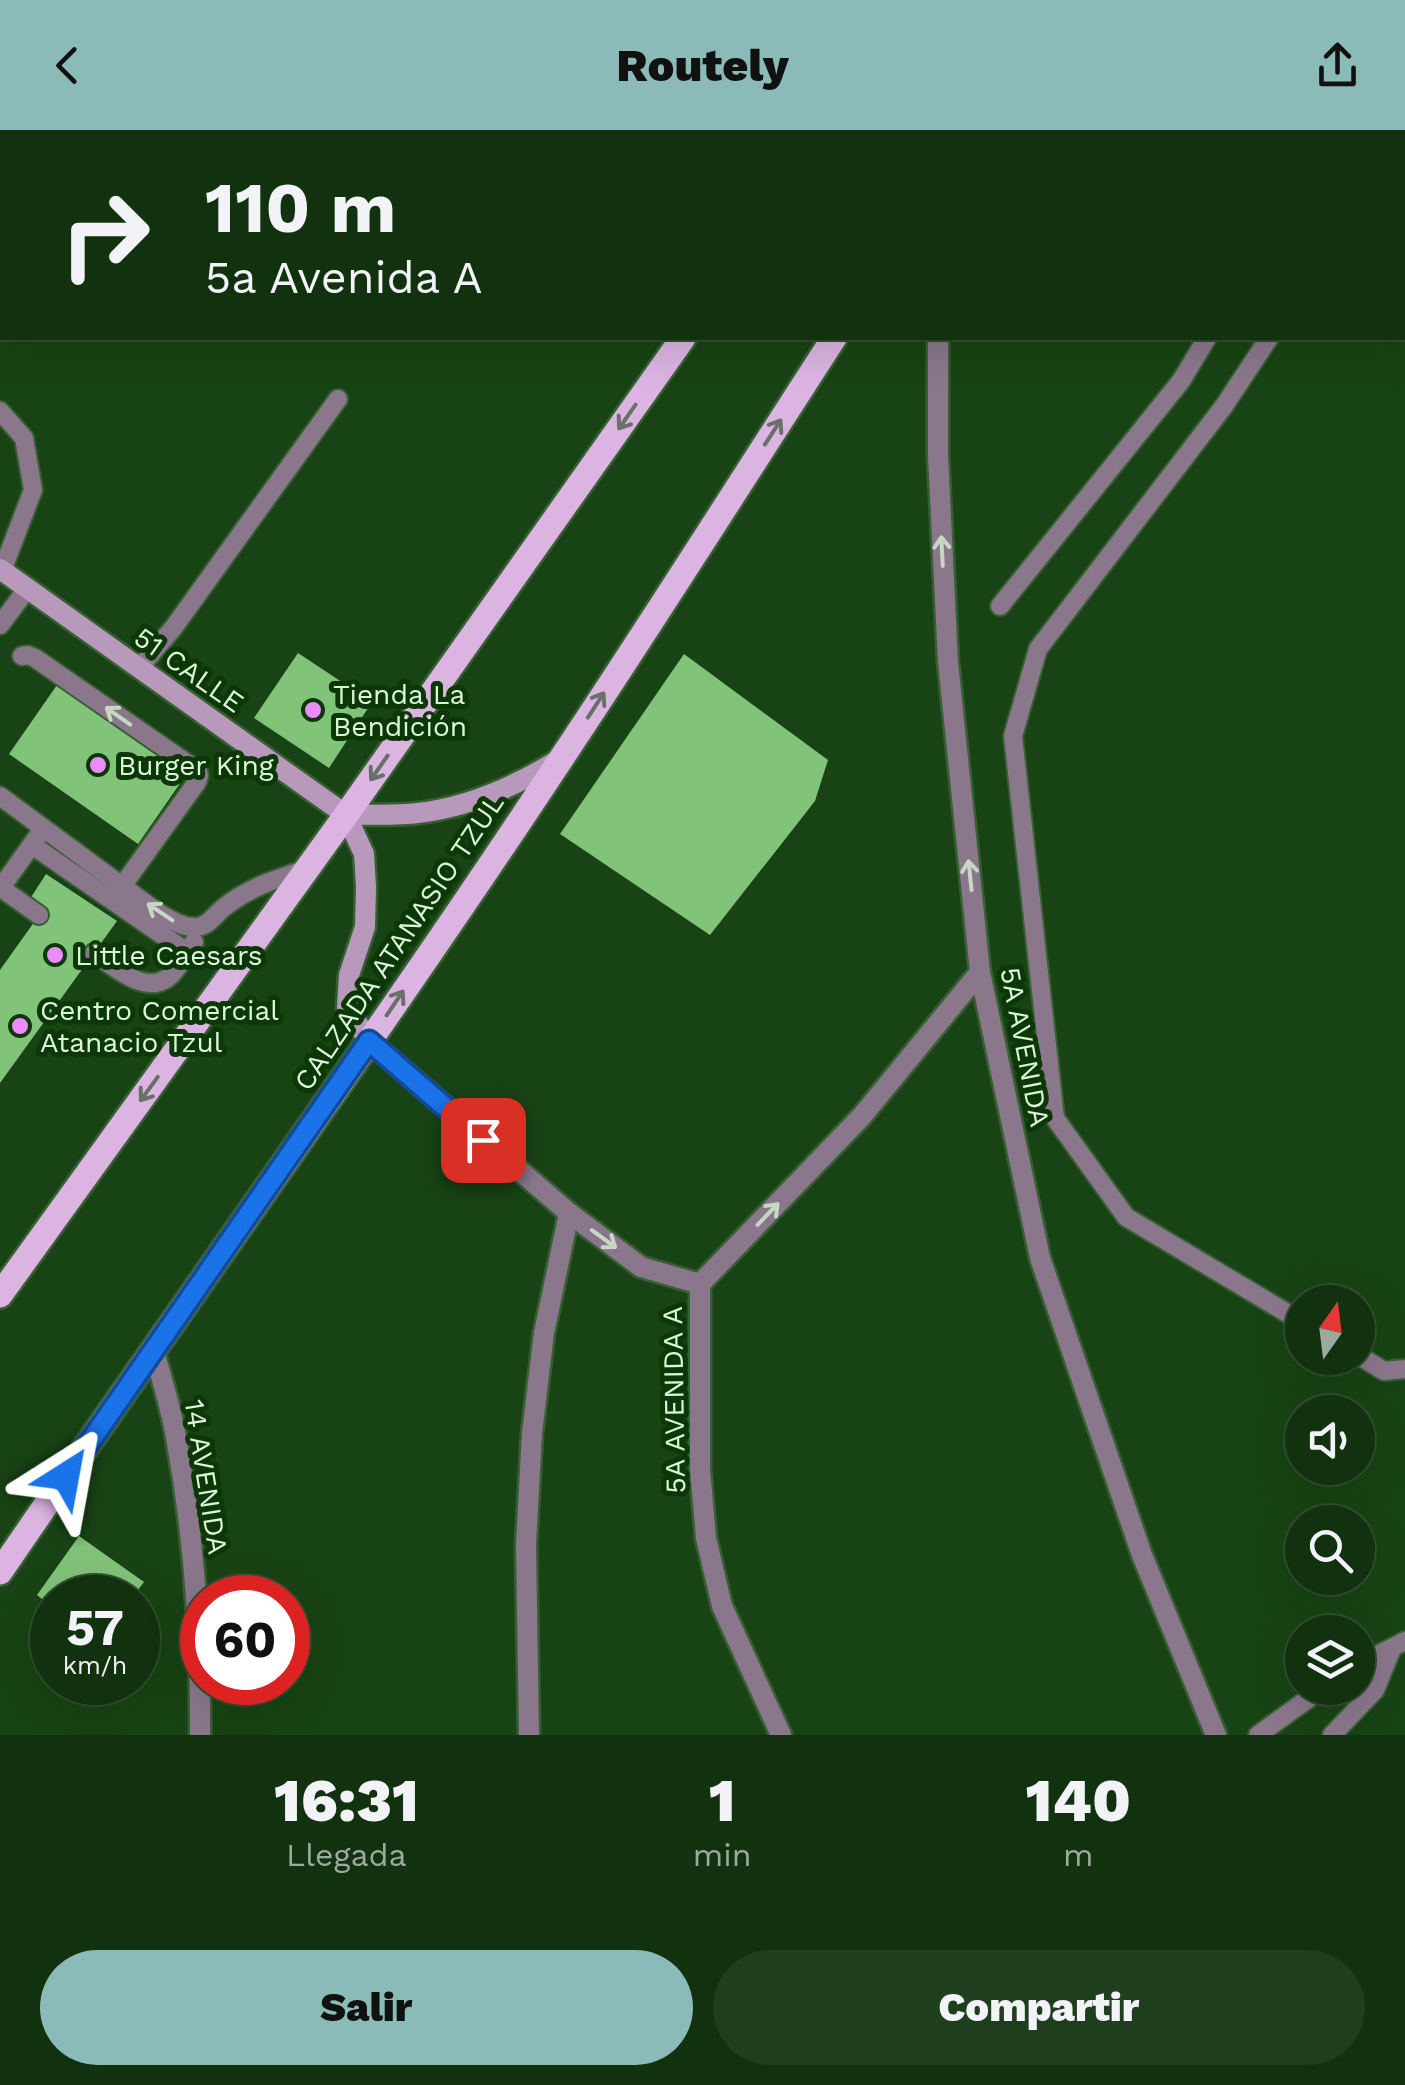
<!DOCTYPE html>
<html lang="es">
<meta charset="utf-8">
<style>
:root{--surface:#12320f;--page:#1f3e1d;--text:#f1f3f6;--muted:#9caa9e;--line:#314d2f;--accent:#8bbbb9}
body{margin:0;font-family:"Work Sans",sans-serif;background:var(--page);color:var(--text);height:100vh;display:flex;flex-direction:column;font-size:38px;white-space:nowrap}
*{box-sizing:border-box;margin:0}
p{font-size:32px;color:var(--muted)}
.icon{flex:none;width:55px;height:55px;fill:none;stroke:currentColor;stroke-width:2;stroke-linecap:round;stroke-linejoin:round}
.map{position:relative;height:1605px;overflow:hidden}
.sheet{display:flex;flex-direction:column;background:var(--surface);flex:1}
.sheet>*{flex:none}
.banner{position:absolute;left:0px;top:0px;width:1405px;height:210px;box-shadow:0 10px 40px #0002,0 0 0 2px var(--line);background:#12320f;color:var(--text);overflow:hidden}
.needle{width:65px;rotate:14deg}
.tools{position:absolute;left:1285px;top:1155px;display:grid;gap:20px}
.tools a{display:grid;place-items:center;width:90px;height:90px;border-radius:50%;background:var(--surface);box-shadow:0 10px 40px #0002,0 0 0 2px var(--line);font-size:50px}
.speed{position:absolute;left:30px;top:1445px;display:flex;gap:20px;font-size:50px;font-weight:700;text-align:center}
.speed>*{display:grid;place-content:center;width:130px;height:130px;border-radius:50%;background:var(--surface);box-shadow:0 10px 40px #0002,0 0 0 2px var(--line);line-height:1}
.speed small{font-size:25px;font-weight:400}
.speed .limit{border:15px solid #d22;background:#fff;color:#111}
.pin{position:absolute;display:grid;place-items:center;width:85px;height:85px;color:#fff;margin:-42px;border-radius:20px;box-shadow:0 5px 15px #0006}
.me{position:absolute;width:110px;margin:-55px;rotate:34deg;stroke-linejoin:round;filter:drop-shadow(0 0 8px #0008)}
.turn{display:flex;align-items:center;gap:35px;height:210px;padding:0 40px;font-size:45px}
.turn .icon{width:130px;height:130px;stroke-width:2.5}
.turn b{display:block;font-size:70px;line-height:85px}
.eta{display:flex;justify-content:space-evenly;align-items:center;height:170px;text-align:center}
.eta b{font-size:60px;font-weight:800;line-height:70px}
.action{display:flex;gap:20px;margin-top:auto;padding:20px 40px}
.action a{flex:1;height:115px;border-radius:60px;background:var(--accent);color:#111;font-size:40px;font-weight:800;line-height:115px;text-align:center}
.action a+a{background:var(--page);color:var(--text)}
header{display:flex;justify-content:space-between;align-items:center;height:130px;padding:0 40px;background:var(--accent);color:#111;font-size:45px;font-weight:800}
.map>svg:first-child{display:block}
</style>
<header><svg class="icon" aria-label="back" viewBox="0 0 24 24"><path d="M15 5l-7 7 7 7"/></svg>Routely<svg class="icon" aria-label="share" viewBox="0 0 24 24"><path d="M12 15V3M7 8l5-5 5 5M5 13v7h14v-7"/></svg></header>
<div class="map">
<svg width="1405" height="1605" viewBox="0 0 1405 1605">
<rect width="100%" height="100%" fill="#184314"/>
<g fill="#82c37a">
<polygon points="298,523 372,572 329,638 254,588"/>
<polygon points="684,524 828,630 815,671 710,805 560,704"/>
<polygon points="57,555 186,645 138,714 9,624"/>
<polygon points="46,744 117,791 0,953 0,840 42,781 28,772"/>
<polygon points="79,1406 144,1452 132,1468 52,1468 52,1477 37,1465"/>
</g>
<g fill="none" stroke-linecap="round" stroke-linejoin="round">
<g stroke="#385f34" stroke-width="22">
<g id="lane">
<polyline points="1260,0 1260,2"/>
<polyline points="1274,0 1277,2"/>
<polyline points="1402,91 1405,93"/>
<polyline points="1269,208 1224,276 1038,519 1013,606 1055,988 1126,1087 1302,1192"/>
<polyline points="0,281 24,308 33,360 2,441"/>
<polyline points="1000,476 1181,251 1207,208"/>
<polyline points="0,495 27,459"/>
<polyline points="22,526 28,525 35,528 198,641 199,646 197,652 123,755"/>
<polyline points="139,538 174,497 338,269"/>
<path d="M0,666L160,784C171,790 184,798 197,797C208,796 214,786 222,779C247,758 276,749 307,739"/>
<polyline points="32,715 187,822"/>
<polyline points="1,758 39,785"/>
<polyline points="0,759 38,706"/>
<path d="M94,823C115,837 147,868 171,845C180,836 187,823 194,812"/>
<polyline points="1358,1225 1384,1241 1405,1239"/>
<polyline points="1358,1535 1405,1511"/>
<polyline points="1258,1605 1323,1558"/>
<polyline points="1332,1605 1375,1560 1392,1518"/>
</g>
</g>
<g stroke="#385f34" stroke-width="25">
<g id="street">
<polyline points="938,208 938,325 948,532 980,842 1040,1128 1142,1425 1216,1605"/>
<polyline points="369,911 569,1083 641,1137 700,1154"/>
<polyline points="700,1154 700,1339 706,1408 722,1476 781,1605"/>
<polyline points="700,1154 862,986 980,842"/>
<path d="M153,1218C161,1247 171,1277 176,1307C194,1405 201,1506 200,1605"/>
<polyline points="529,1605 526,1415 532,1303 544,1203 569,1083"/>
</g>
</g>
<g stroke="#385f34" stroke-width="25">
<g id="secondary">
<polyline points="0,439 346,685 364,724 366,757 365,797 349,845 347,877 369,911"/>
<path d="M346,685C370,684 395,686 418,683C468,677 516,656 558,630"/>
</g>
</g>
<g stroke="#385f34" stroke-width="30">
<g id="primary">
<polyline points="827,2 829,0"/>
<polyline points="967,2 969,0"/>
<polyline points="0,1165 346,685 683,208"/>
<path d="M0,1442C186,1169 381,902 563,626C655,488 744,347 834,208"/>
</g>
</g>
<use href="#lane" stroke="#8a778c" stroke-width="18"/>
<use href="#street" stroke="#8a778c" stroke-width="20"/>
<use href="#secondary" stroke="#b899bc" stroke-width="20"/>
<use href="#primary" stroke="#dbb4e1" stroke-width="25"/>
</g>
<defs><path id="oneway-shaft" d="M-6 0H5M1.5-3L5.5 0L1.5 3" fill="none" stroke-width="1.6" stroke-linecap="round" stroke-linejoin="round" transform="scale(2.5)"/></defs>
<g stroke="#69706a">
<use href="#oneway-shaft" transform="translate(627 287) rotate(125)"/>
<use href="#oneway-shaft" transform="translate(773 302) rotate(-57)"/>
<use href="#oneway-shaft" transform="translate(596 575) rotate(-57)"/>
<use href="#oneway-shaft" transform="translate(379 638) rotate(125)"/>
<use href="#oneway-shaft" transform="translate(395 873) rotate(-56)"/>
<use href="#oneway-shaft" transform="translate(149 959) rotate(126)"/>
</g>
<g stroke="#c8d6c6">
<use href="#oneway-shaft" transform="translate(942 421) rotate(-93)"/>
<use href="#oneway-shaft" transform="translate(118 586) rotate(-145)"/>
<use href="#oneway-shaft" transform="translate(970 745) rotate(-96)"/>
<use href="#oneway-shaft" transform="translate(160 782) rotate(-146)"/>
<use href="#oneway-shaft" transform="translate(768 1084) rotate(-46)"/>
<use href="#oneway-shaft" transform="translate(604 1109) rotate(36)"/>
</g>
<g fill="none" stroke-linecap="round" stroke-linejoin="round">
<g stroke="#114b97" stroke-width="25">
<polyline id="route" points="66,1346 369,911 483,1010"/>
</g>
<use href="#route" stroke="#1a73e8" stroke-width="18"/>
</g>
<g fill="#ec8cfb" stroke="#0c3808" stroke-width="4">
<circle cx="313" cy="580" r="10"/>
<circle cx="98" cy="635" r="10"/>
<circle cx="55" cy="825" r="10"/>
<circle cx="20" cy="896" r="10"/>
</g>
<g text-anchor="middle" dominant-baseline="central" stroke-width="10" stroke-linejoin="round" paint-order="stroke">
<g font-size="28" fill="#ddf5da" stroke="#0c3808">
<text transform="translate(189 540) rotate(35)">51 CALLE</text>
<text transform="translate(399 812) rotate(-56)">CALZADA ATANASIO TZUL</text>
<text transform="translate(1025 917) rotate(79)">5A AVENIDA</text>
<text transform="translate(674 1270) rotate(-91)">5A AVENIDA A</text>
<text transform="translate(206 1347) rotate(81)">14 AVENIDA</text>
</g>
<g font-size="28" fill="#ddf5da" stroke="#0c3808" text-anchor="start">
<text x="333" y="564">Tienda La<tspan x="333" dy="32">Bendición</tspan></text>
<text x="118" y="635">Burger King</text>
<text x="75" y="825">Little Caesars</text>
<text x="40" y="880">Centro Comercial<tspan x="40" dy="32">Atanacio Tzul</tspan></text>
</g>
</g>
</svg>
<div class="tools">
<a><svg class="needle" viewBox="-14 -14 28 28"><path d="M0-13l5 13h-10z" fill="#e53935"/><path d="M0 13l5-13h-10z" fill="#9caa9e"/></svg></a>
<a><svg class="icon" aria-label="sound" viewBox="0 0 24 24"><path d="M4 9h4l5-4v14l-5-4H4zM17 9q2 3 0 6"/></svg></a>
<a><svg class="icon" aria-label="search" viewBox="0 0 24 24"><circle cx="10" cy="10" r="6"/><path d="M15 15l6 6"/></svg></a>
<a><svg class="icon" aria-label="layers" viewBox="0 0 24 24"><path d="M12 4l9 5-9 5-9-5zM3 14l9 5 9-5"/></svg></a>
</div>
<div class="speed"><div>57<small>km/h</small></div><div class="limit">60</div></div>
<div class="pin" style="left:483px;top:1010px;background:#d93025"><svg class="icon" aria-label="arrive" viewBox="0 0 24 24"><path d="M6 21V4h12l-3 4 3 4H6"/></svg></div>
<svg class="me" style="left:66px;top:1346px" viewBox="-20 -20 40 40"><path d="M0-17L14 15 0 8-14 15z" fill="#1a73e8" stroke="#fff" stroke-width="4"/></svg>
<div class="banner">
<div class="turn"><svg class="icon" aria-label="right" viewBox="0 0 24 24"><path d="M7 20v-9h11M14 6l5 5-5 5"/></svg><div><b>110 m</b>5a Avenida A</div></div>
</div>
</div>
<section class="sheet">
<div class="eta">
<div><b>16:31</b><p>Llegada</p></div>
<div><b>1</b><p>min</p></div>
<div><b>140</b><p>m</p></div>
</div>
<div class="action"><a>Salir</a><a>Compartir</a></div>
</section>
